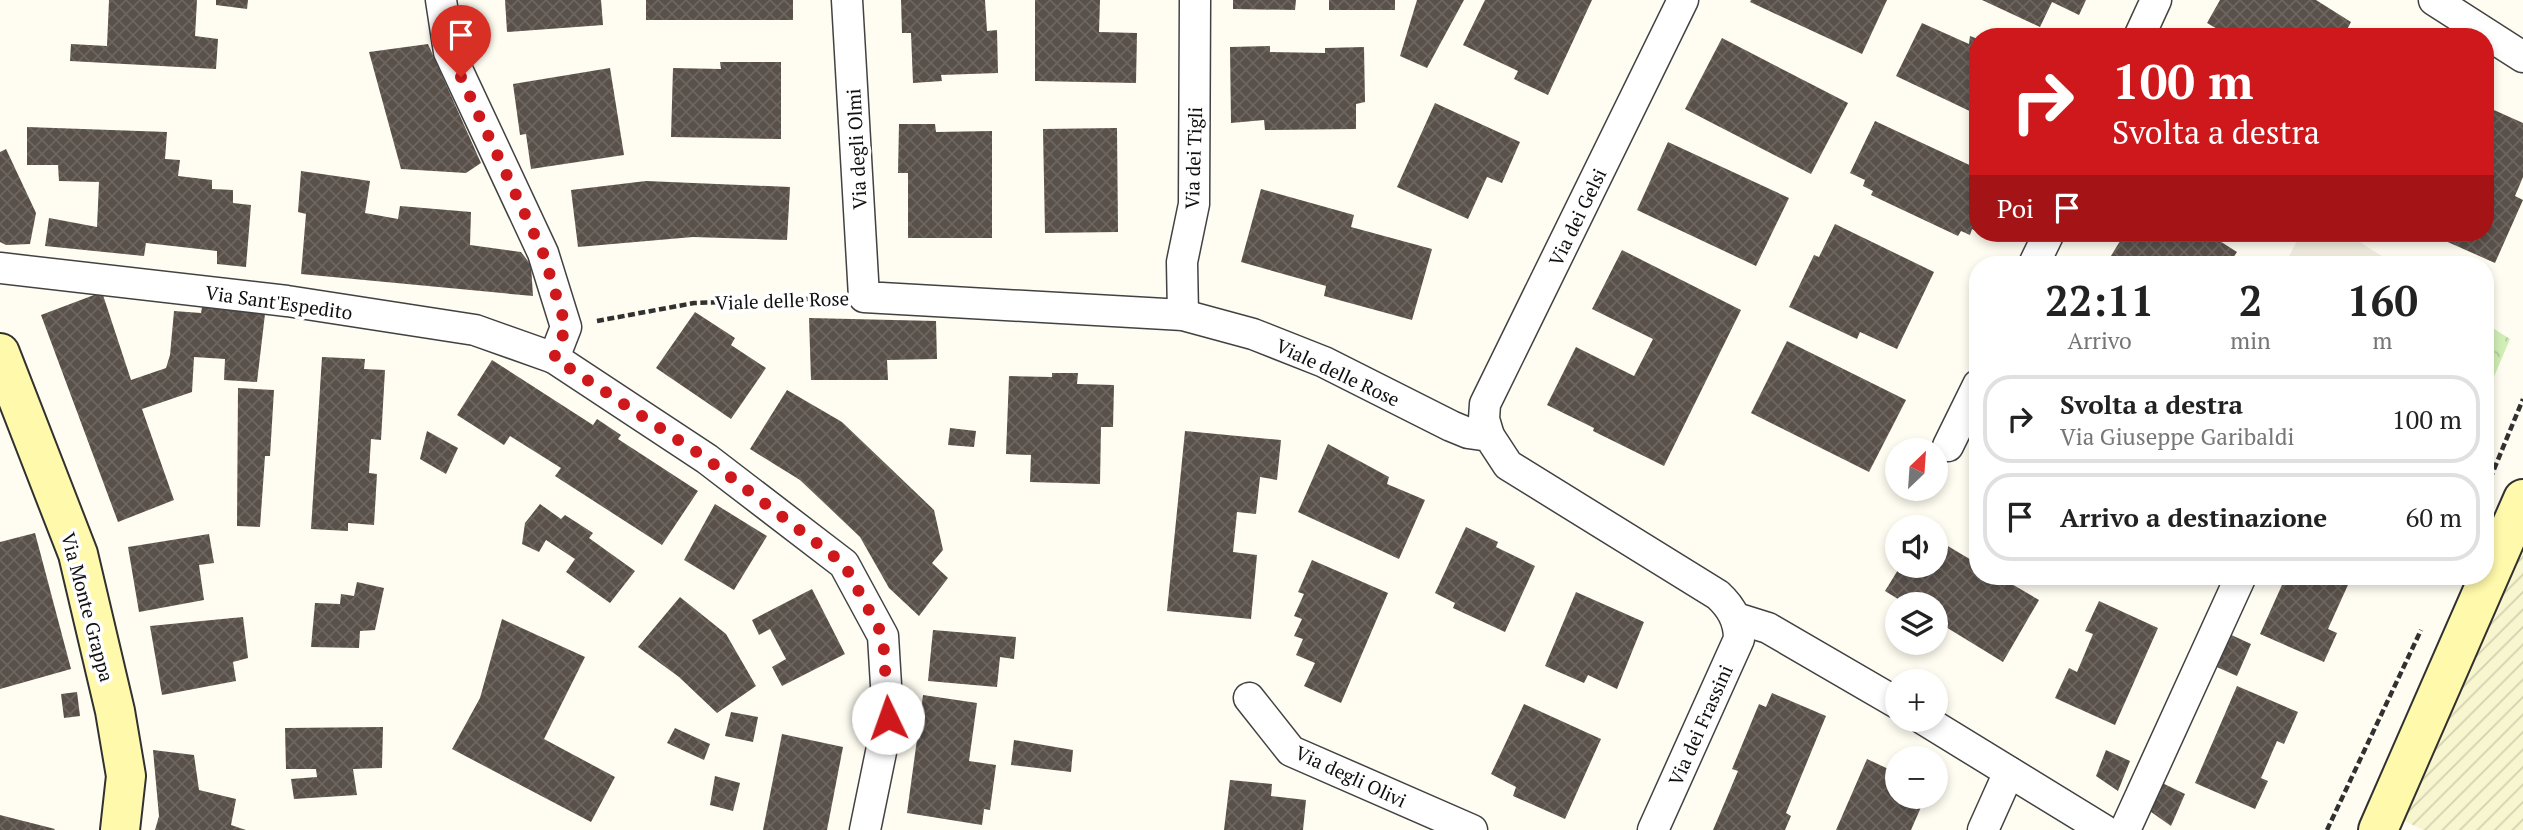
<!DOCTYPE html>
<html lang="it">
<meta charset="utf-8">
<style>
:root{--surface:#fff;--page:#f2f2f2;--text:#222;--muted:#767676;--line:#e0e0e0}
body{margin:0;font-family:"PT Serif",serif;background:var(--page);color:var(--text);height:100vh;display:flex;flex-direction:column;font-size:26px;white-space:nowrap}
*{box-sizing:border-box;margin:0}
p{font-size:23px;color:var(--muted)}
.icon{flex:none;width:38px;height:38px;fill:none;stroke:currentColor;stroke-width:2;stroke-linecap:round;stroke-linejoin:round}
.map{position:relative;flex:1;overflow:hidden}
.sheet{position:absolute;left:1969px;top:256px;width:525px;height:329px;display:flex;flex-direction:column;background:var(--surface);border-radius:28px;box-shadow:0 4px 10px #0003}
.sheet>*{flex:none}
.hud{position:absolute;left:1969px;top:28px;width:525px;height:214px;border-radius:28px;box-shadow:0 4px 10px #0003;background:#ce181b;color:#fff;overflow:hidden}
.needle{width:46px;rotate:25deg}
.fabs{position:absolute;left:1885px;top:438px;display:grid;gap:14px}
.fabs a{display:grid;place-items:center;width:63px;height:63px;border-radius:50%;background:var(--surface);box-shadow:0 4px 10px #0003;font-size:35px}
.pin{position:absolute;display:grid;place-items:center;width:60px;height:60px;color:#fff;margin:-72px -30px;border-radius:50% 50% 50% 0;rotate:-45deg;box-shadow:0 0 7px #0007}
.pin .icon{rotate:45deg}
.me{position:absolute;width:77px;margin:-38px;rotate:357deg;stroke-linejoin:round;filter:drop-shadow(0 0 5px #0008)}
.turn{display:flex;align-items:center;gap:24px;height:147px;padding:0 28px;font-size:32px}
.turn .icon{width:91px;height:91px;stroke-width:2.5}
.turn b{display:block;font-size:49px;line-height:60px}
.then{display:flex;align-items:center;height:66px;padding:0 28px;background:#0003;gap:14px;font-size:26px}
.eta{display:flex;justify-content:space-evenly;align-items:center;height:119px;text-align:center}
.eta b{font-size:42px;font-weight:700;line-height:49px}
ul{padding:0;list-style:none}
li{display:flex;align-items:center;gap:21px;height:88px;margin:0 14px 10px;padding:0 14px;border:4px solid var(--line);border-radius:28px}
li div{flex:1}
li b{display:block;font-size:26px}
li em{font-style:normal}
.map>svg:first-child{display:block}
</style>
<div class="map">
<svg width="2523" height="830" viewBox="0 0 2523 830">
<defs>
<pattern id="farmland-furrows" width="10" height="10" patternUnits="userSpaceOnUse" patternTransform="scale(1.75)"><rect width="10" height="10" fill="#f8f6ce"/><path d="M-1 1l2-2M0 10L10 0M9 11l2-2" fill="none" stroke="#d3d2b0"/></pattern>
<pattern id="park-crowns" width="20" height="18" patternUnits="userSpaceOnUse" patternTransform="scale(1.75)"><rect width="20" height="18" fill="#d1eeb6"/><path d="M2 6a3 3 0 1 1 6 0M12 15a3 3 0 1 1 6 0" fill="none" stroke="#b2cb9b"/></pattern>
<pattern id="building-cross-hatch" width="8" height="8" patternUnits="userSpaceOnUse" patternTransform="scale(1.75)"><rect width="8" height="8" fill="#59504a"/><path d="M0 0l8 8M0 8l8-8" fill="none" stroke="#6c6560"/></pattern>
</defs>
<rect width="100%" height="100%" fill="#fffdf1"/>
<polygon fill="url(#farmland-furrows)" points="2523,542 2523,830 2423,830 2403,820"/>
<polygon fill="url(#park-crowns)" points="2485,323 2510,339 2485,398"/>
<polygon fill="#f1edde" points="2301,233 2346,233 2391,262 2390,264 2285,264"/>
<g fill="url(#building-cross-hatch)">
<polygon points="109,0 197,0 195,36 218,39 216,69 70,61 71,44 107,46"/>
<polygon points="216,0 248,0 247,9 216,5"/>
<polygon points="505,0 601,0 603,25 507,32"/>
<rect x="646" y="0" width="147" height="20"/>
<polygon points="901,0 985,0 987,31 997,30 998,73 941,75 942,81 913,83 911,33 902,33"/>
<polygon points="1035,0 1100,0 1099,32 1137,33 1136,83 1035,81"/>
<polygon points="1233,0 1296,0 1295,10 1233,9"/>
<rect x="1329" y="0" width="66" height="10"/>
<polygon points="1417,0 1464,0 1427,68 1400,56"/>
<polygon points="1485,0 1592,0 1548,95 1514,79 1518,71 1463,45"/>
<polygon points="1751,0 1887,0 1862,54 1750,2"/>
<polygon points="1982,0 2086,0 2079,15 2052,2 2040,27"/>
<polygon points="2220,0 2316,0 2351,22 2343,37 2269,37 2257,30 2253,37 2231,37 2207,23"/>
<polygon points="1922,23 1969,44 1970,36 1978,39 1978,115 1896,76"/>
<polygon points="1722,38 1848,103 1811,174 1685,109"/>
<polygon points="428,44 481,163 466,173 401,169 369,52"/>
<polygon points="1270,46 1270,52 1325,53 1325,48 1364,47 1365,102 1356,104 1356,129 1265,130 1264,120 1231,123 1230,47"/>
<polygon points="720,62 781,62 781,139 671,137 673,68 721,69"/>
<polygon points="610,68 624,155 531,169 526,134 520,135 513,84"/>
<polygon points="1435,103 1520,142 1502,183 1487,177 1468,219 1397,187"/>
<polygon points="2485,106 2523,123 2523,177 2515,196 2523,200 2495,263 2432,235 2433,233 2485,233"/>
<polygon points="1875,121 1978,169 1978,232 1972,229 1970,235 1961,231 1958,236 1871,195 1873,191 1863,186 1865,180 1850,173"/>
<polygon points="899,124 935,124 936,132 992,131 992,238 908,238 908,173 898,173"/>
<polygon points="27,127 167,132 165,159 180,160 178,176 212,180 212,189 233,190 233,203 251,205 246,267 217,264 217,251 146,243 144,256 45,246 49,218 97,227 99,182 59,181 58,165 27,165"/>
<polygon points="1117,128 1118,232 1045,233 1043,129"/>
<polygon points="1668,142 1789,198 1756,266 1637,210"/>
<polygon points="6,149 36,213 30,244 6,245 0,242 0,152"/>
<polygon points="301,171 370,181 365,213 398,219 400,206 471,212 470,245 521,252 531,265 533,296 301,274 306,214 298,212"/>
<polygon points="646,181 790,187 787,240 693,237 578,247 571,190"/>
<polygon points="1261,189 1354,215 1351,227 1432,249 1412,320 1324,296 1326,286 1241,262"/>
<polygon points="1835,224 1934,272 1897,349 1860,332 1857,339 1789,307 1814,255 1819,257"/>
<polygon points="2125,233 2207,233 2237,252 2229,264 2106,264"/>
<polygon points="1622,250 1741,310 1664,466 1593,431 1594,428 1547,405 1576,347 1634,376 1653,339 1592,309"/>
<polygon points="102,292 131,380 166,368 170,355 174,311 201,313 202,307 265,314 257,382 224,380 225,359 194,357 192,392 142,409 174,500 118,522 41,315"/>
<polygon points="695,312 735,338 731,345 766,368 731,419 656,368"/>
<polygon points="809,318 936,321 937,359 887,360 888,380 811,380"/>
<polygon points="1787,341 1906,400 1869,472 1751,413"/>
<polygon points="322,357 365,359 364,369 385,370 381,440 371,439 369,473 377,474 374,525 348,523 348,531 311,529"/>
<polygon points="492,360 593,425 597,419 621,435 618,439 698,491 662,545 555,476 561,468 510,436 504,445 457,415"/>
<polygon points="1052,373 1078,373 1077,384 1114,385 1113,427 1101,427 1100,484 1030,482 1031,455 1006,454 1009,376 1052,377"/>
<polygon points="238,388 274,390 270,456 265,456 260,527 237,526"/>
<polygon points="787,390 842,422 934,510 943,550 932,563 948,578 919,616 889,588 860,537 800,480 750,449"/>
<polygon points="950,428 976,431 974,447 948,445"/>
<polygon points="427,431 458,448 446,474 420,459"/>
<polygon points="1185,431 1281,440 1277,480 1260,477 1256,514 1237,512 1233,552 1257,555 1251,619 1167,611"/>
<polygon points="1328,444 1389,477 1387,484 1425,500 1399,559 1298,512"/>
<polygon points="540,504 561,519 565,515 593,533 589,538 635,571 610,603 566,572 575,559 546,540 539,552 522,544 525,523"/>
<polygon points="715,504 767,536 734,590 684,560"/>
<polygon points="1466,527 1498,542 1496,547 1535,566 1505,632 1453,608 1455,603 1435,593"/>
<polygon points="35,533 71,669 0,689 0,542"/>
<polygon points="209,534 214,563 199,565 204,600 139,612 128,547"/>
<polygon points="1936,539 1978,564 1978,576 1998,576 2039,600 2003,662 1936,621 1936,604 1906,604 1885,591 1901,565 1936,565"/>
<polygon points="1312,560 1388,593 1341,703 1304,686 1315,663 1296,655 1303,639 1294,636 1302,619 1294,616 1304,594 1298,592"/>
<polygon points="2286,576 2352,576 2328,629 2337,633 2324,662 2260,634"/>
<polygon points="357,582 384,588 375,630 360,631 359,648 311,647 315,603 340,604 341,594 354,596"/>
<polygon points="812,589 845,654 782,686 772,667 786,659 770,629 759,635 752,620"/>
<polygon points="1576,592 1644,622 1617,689 1588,675 1584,683 1545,666"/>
<polygon points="680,597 726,634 756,686 717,713 679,677 638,647"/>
<polygon points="2099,601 2158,628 2115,725 2055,698 2069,668 2077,672 2093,634 2085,631"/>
<polygon points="243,617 248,658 233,662 236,681 162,695 150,626"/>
<polygon points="502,619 585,657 544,739 615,777 591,822 452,749 480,698"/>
<polygon points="933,630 1016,637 1014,659 1000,657 997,687 928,681"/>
<polygon points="2225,632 2251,644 2237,676 2210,664"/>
<polygon points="2237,686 2298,712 2284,744 2277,741 2261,778 2268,781 2255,809 2195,783"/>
<polygon points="77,692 80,716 64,718 61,694"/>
<polygon points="1772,693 1826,716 1786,813 1791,816 1785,830 1713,830 1738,771 1732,769 1759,704 1766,707"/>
<polygon points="923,695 977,703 969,761 996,765 990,810 984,809 982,825 907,813"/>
<polygon points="1524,704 1601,739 1565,819 1513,796 1516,787 1491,774"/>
<polygon points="731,712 758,717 753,742 725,736"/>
<polygon points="383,727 382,768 353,769 357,795 294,799 291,779 317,777 316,769 286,769 285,728"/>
<polygon points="675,728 710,744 704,760 667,743"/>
<polygon points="782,734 843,747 827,830 763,830"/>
<polygon points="1014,740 1073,750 1071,772 1011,765"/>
<polygon points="153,750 194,755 199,790 236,799 231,825 246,830 155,830 159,816"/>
<polygon points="2106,750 2130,761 2118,791 2096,776"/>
<polygon points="1867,759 1897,773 1897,796 1920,796 1925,798 1911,830 1836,830"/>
<polygon points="715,776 740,783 733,811 710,805"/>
<polygon points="2154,779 2185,794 2171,826 2144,807"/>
<polygon points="1230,780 1272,784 1271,796 1306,800 1303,830 1224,830"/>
<polygon points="0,815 55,829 54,830 0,830"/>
</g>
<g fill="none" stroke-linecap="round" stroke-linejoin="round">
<g stroke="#424242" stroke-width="33">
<g id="street">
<polyline points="441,0 449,52 543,253 566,327 554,358 707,459 844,564 883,636 888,718 865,830"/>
<path d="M847,0L864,297L1183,315L1253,334L1324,362L1451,426L1468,433L1489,436L1508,465L1718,595C1731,607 1739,620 1739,639L1653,830"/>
<polyline points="2434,0 2523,57"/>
<polyline points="2139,37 2156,0"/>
<polyline points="2034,264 2049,233"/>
<polyline points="0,268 287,301 475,330 554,358"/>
<polyline points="1183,315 1182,262 1194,204 1195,0"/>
<polyline points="1489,436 1484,419 1485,404 1683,0"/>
<polyline points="1948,446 1978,385"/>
<polyline points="1736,618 1768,628 1897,703"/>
<polyline points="1249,698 1291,751 1472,830"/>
<polyline points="1923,719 2104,830"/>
<polyline points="1983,830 2009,772"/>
<polyline points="2125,830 2241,576"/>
</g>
</g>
<g stroke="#313131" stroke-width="42">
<g id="secondary">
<polyline points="0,353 78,554 115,711 126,776 120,830"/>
<polyline points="2378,830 2523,499"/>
</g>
</g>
<g stroke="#313131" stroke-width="4.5" stroke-dasharray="7 3.5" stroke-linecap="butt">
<polyline points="597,321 694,303 832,298"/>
<polyline points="2485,346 2488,348 2485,368"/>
<polyline points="2490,479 2523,399"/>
<polyline points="2327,830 2421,630"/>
</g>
<use href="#street" stroke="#fff" stroke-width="30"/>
<use href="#secondary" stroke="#fff9ac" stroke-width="38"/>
</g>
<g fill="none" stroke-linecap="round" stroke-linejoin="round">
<polyline stroke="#ce181b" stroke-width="12" stroke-dasharray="0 21.6" points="461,77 543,253 566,327 554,358 707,459 844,564 883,636 888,718"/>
</g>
<g text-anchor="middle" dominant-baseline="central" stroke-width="7" stroke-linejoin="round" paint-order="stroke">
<g font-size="19" fill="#0f0f0f" stroke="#fff">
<text transform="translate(856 149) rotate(-93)">Via degli Olmi</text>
<text transform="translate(1193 158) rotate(-88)">Via dei Tigli</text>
<text transform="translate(1577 217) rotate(-64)">Via dei Gelsi</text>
<text transform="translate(782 300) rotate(-2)">Viale delle Rose</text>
<text transform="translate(279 302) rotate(8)">Via Sant'Espedito</text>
<text transform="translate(1338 372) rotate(25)">Viale delle Rose</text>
<text transform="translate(88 607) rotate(75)">Via Monte Grappa</text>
<text transform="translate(1700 725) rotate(-66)">Via dei Frassini</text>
<text transform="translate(1351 776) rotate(25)">Via degli Olivi</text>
</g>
</g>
</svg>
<div class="fabs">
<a><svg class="needle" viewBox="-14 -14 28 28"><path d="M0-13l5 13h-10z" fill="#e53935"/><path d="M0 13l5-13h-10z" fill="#767676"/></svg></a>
<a><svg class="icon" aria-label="sound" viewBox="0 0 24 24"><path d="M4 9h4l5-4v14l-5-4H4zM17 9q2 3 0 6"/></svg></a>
<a><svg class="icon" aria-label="layers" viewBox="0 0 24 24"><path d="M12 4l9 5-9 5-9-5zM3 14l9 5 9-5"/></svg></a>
<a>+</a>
<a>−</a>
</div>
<div class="pin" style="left:461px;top:77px;background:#d93025"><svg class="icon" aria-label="arrive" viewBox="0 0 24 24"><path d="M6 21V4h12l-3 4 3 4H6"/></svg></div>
<svg class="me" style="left:888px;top:718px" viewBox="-20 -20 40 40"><circle r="19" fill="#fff"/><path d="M0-13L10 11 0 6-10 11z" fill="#ce181b"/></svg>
<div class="hud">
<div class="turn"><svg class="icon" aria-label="right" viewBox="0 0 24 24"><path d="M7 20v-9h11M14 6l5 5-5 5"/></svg><div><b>100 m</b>Svolta a destra</div></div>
<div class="then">Poi<svg class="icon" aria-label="arrive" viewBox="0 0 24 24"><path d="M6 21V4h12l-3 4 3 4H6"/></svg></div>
</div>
<section class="sheet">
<div class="eta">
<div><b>22:11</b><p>Arrivo</p></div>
<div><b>2</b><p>min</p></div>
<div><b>160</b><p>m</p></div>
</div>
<ul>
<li><svg class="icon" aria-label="right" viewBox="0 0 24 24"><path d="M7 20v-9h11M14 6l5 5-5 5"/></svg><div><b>Svolta a destra</b><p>Via Giuseppe Garibaldi</p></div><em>100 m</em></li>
<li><svg class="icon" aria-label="arrive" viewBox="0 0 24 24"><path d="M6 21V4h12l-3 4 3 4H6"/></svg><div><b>Arrivo a destinazione</b></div><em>60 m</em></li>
</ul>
</section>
</div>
